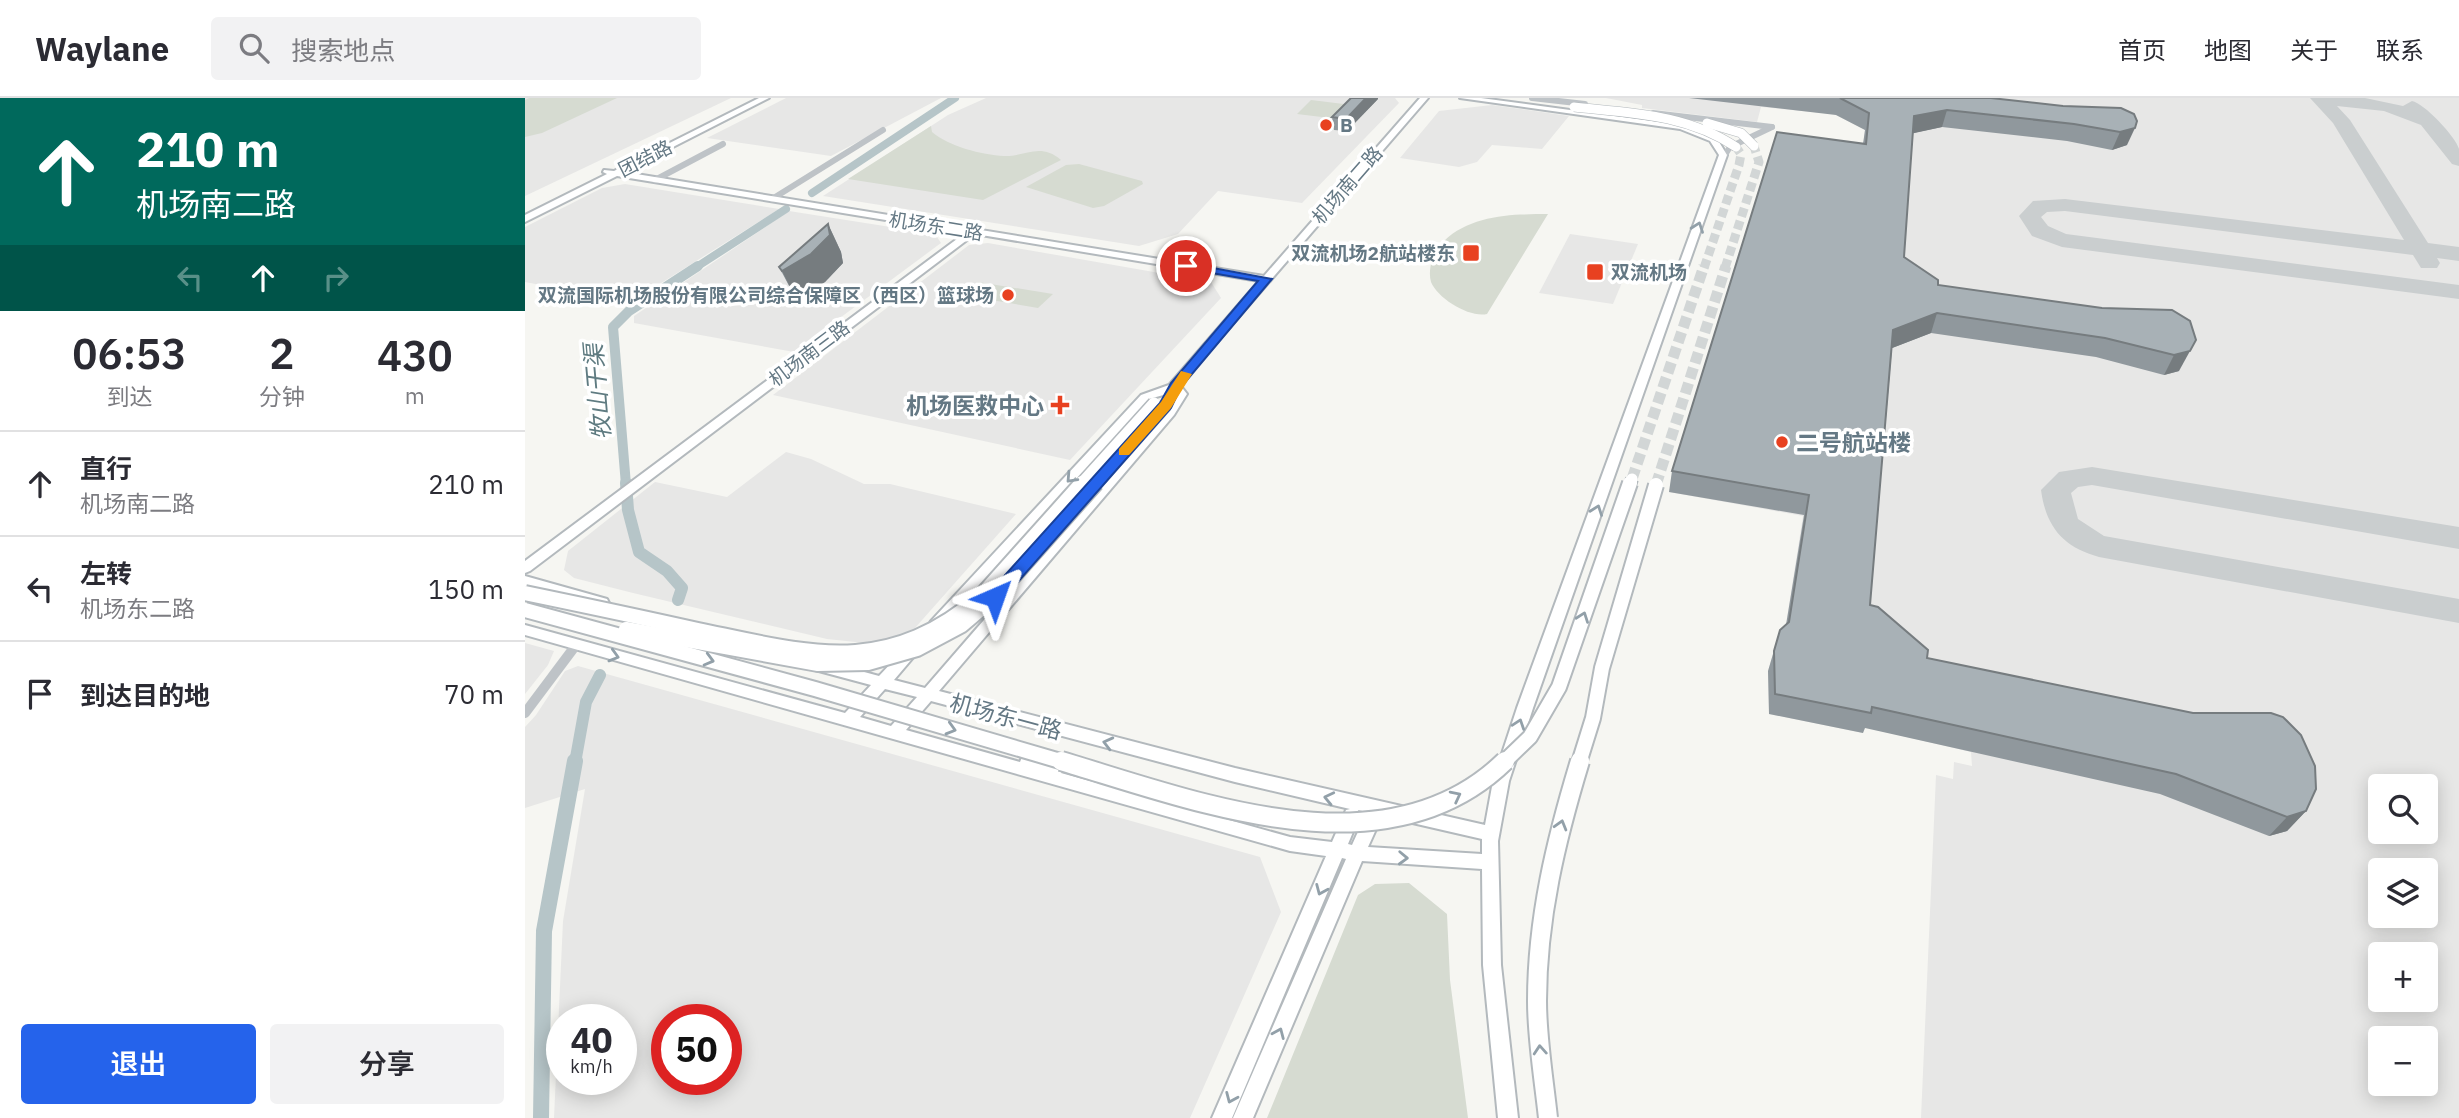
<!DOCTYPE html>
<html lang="zh">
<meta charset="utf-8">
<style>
:root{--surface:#fff;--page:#f2f2f3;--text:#2b2b33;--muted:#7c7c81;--line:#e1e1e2;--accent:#2563eb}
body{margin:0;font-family:"IBM Plex Sans","Noto Sans SC",sans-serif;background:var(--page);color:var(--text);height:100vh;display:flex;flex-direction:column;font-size:26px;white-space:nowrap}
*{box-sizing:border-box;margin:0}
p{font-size:23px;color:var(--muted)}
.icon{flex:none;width:38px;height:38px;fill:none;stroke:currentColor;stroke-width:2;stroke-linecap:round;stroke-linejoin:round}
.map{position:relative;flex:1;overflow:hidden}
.drawer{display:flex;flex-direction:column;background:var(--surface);width:525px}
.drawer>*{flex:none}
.hud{background:#00695c;color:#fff;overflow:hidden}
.fabs{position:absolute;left:1843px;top:676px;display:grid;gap:14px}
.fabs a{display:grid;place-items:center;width:70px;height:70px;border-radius:7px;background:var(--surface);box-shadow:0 4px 18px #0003;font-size:35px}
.speed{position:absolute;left:21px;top:906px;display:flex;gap:14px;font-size:35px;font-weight:700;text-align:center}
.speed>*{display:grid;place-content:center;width:91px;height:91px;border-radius:50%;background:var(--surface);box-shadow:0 4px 18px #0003;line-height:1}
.speed small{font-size:18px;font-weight:400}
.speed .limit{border:10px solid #d22;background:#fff;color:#111}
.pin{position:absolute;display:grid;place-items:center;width:60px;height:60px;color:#fff;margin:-30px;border:4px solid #fff;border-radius:50%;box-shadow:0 2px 7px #0007}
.me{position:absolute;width:77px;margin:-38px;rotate:43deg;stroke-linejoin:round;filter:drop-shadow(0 0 5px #0008)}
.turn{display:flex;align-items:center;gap:24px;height:147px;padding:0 21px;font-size:32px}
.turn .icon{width:91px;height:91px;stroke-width:2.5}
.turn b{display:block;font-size:49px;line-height:60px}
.lanes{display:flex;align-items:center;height:66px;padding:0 21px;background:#0003;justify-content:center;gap:35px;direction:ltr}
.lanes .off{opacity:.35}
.eta{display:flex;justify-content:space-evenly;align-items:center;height:119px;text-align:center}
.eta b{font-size:42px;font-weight:600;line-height:49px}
.button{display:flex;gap:14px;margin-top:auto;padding:14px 21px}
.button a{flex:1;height:80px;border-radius:7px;background:var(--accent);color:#fff;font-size:28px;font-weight:600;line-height:80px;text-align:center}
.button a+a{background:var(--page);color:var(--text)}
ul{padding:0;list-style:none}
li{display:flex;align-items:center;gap:21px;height:105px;padding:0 21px;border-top:2px solid var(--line)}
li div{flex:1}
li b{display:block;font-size:26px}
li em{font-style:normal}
header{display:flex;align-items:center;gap:42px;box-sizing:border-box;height:98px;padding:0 35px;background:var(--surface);border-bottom:2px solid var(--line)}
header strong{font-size:33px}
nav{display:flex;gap:38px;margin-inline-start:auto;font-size:24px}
.search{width:490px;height:63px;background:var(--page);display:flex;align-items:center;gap:18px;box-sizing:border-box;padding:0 24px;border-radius:7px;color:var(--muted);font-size:26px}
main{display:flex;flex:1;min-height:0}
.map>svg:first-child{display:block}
</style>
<header>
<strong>Waylane</strong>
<div class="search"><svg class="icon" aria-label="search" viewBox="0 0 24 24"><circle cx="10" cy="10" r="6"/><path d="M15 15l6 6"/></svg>搜索地点</div>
<nav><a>首页</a><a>地图</a><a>关于</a><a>联系</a></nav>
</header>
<main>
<section class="drawer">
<div class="hud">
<div class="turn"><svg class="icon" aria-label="ahead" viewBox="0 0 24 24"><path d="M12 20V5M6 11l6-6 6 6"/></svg><div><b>210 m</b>机场南二路</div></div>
<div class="lanes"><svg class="icon off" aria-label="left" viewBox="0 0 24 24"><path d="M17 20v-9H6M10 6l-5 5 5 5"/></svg><svg class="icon" aria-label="ahead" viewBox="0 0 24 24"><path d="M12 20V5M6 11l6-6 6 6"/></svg><svg class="icon off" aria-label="right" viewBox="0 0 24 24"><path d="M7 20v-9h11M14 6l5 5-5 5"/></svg></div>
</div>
<div class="eta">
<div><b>06:53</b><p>到达</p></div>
<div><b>2</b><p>分钟</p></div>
<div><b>430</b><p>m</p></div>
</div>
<ul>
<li><svg class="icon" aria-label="ahead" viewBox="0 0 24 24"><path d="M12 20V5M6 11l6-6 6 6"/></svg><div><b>直行</b><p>机场南二路</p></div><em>210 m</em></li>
<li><svg class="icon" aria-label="left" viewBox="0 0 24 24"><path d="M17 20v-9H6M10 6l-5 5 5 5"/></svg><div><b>左转</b><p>机场东二路</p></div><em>150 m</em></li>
<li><svg class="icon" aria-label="arrive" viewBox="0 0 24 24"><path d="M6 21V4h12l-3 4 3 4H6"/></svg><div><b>到达目的地</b></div><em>70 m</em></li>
</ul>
<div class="button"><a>退出</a><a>分享</a></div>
</section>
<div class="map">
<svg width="1934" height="1020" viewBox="0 0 1934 1020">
<rect width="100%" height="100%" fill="#f6f6f2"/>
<g fill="#e7e7e6" fill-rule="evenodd">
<polygon points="0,0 206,0 0,98"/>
<polygon points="261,0 416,0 306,58 182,40"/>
<polygon points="461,0 870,0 874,5 777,105 693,93 653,136 614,148 298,98 423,17"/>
<path d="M1081,0H1934V1020H1396L1411,677L1428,681L1429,664L1447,668L1446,654L1339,629L1338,635L1244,616L1243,573L1249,553L1258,545L1278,418L1144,394L1248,52L1336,64L1340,32L1309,16L1236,9L1232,24L1117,10V7ZM1855,688H1900V733H1855ZM1855,772H1900V817H1855ZM1855,856H1900V901H1855ZM1855,940H1900V985H1855Z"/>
<polygon points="967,7 1044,18 1017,51 967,47 952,64 934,69 875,60 914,13"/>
<polygon points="100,86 254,111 106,204 0,184 0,129 77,90"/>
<polygon points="264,113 410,136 416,145 269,254 109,225 109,218"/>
<polygon points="1045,136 1113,146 1088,206 1014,195"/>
<polygon points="463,145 686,184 696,200 545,362 248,297 444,147"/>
<polygon points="261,354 286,361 339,386 365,386 491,416 390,530 372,539 340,545 302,541 108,495 49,480 39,472 43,453 130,384 202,399"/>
<polygon points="0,545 29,553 23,567 0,596"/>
<path d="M53,568L735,759L756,814L665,1020H29L38,823L60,691L0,710V629L11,617L40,573ZM37,922H96V982H37ZM142,922H201V982H142Z"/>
</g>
<g fill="#d6dbd1">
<polygon points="4,0 92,0 17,35 0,39 0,2"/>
<polygon points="786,2 827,7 813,21 772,16"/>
<path d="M406,28L407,34C423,48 457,57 479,58C500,59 515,44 536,62L458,102L323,81Z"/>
<polygon points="554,66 617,83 618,86 579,108 568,110 501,89 541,67"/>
<path d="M1023,116L962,216C945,220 913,201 906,184C904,177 905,169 907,162L926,146L919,143C946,117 988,116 1023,116Z"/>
<polygon points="453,184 528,196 513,210 437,197"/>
<polygon points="850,786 884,785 922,816 925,882 943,1020 742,1020 833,797"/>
</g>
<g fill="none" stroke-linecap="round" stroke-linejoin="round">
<g stroke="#b6c5c8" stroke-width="8">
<polyline points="287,95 430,0"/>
<polyline points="170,170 261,111"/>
</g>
<polyline stroke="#b6c5c8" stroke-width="10" points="101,387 88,229 104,213 173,168"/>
<g stroke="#b6c5c8" stroke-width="12">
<polyline points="101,385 103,412 114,454 142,473 157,490 153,502"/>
<polyline points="50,665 61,604 75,577"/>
</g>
<polyline stroke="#b6c5c8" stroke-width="16" points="16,1020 19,833 50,663"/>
<g fill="#cacecf" fill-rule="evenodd">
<path d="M1785,0H1840L1878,8L1887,3C1899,5 1931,39 1934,51C1934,56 1934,63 1934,68L1927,66L1896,27L1859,13L1812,8L1825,22L1903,145L1934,149V163L1912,160L1915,165L1912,170H1896L1888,157L1540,113L1522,114L1516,119L1523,128L1541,136L1934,187V201L1537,149L1507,138L1494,118L1508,103L1540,101L1879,142L1808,25Z"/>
<path d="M1567,369L1934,429V451L1567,387L1553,389L1546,395L1553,421L1579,438L1934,501V525L1574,459C1538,449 1521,429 1516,392L1534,374Z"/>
</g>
<g stroke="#d2d6d6" stroke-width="9" stroke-dasharray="9 4.5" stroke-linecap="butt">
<polyline points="1179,170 1214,67 1216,56 1211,49"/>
<polyline points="1200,170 1234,64 1229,48"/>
</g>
<g stroke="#d2d6d6" stroke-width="11" stroke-dasharray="11 5" stroke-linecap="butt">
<polyline points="1107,381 1179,168"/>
<polyline points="1131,387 1201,168"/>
</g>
<g stroke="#b3b9bd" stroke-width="4">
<g id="secondary">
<path d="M234,0H244L99,74L739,178L895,0H903L655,287L662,296L649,317L414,593L710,670L960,727L968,683L992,610L1194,57L1185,43L1155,31L935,0H956L1156,27L1191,39L1202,57L1008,610L984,683L973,743L976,867L993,1020H973L958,867L957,771L837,763L728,1020H708L821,761L817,760L707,1020H687L801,758L765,753L0,537V527L320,615L346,587L290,572L288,568L290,564L295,562L354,578L385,545H395L397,549L369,582L400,590L640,313L650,296L649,294L624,301L416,531H406L404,527L406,523L616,297L644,287L734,183L450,136L5,473L0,475V463L440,135L92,78L0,124V117L82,76L78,74L79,72L89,73ZM360,591L392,599L366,628L335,619ZM406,603L710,684L825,711L821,712L807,744L765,739L536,675L539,670L537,665C526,662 509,656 497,659L495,664L381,632ZM833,712L842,714L827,747L823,746L835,717ZM857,718L957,741V756L843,749Z"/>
<polygon points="0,478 82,501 84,505 77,510 0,488"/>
</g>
</g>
<g stroke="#bec3c7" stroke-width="6">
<polyline points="1007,0 1060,6"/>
<polyline points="1128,15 1247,29"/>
<polyline points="1198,60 1205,49 1247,29"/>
<polyline points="130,82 198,46"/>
<polyline points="247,101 358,32"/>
</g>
<polyline stroke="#bec3c7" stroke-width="10" points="0,615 51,547"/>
<use href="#secondary" fill="#fff" fill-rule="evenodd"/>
<g stroke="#b3b9bd" stroke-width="10" stroke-linecap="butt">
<g id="secondary-bridge-far3">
<path d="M1049,9C1106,15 1162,16 1211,49"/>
<polyline points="1182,25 1216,35 1229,48"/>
</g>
</g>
<g stroke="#b3b9bd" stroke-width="14" stroke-linecap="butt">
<g id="secondary-bridge-far2">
<polyline points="555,387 629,305"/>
<polyline points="570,387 641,307"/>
<polyline points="1105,387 1107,381"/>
</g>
</g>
<g stroke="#b3b9bd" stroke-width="18" stroke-linecap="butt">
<g id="secondary-bridge-far1">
<path d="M0,495C58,507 115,519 173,532C284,555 360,580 456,498L557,385"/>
<polyline points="0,512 290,591 542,665"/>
<polyline points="101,531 293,566 343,565 392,551 437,527 470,499 571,385"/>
<polyline points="978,665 1005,639 1034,589 1105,385"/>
<polyline points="1054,665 1068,620 1077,570 1131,387"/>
</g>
</g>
<g stroke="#b3b9bd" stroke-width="22" stroke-linecap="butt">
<g id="secondary-bridge">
<path d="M536,663C671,703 861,779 980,663"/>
<path d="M1023,1020C1019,982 1012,942 1012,903C1012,820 1031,742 1055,663"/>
</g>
</g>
<use href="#secondary-bridge-far3" stroke="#fff" stroke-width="9"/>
<use href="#secondary-bridge-far2" stroke="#fff" stroke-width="11"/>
<use href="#secondary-bridge-far1" stroke="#fff" stroke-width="14"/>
<use href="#secondary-bridge" stroke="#fff" stroke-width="18"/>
</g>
<g fill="#90989d">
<polygon points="1164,0 1466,0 1538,8 1596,10 1602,47 1587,52 1542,43 1417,29 1388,35 1379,159 1413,187 1577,210 1647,212 1654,273 1639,277 1571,259 1406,235 1367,250 1345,507 1402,560 1781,713 1762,733 1744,738 1635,696 1340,630 1338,635 1244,616 1243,573 1255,532 1261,527 1279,417 1144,394 1147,373 1338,46 1340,32 1311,17"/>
<polygon points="853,1 822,33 809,32 807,19"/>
<polygon points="303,126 316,154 318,165 300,184 271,201 254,169"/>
</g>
<g fill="#767c7f">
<polygon points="841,0 853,0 853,1 822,33 821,21"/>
<polygon points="1422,12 1417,29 1385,36 1389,18"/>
<polygon points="1610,30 1602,47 1587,52 1595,34"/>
<polygon points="303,126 316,154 318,165 300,184 271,201 257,173"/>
<polygon points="1412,215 1406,235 1362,252 1368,232"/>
<polygon points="1665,253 1654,273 1639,277 1649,257"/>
<polygon points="1781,713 1762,733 1744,738 1762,719"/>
</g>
<g fill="#a8b1b6" stroke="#767c7f" stroke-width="2">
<polygon points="826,0 841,0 821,21 807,19"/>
<polygon points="1315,0 1466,0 1538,8 1596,10 1609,16 1612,23 1610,30 1595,34 1549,26 1422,12 1389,18 1379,159 1413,182 1413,187 1577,210 1647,212 1665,223 1671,242 1665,253 1649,257 1580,240 1412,215 1368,232 1345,507 1353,509 1403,552 1402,560 1668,615 1746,615 1758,619 1776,637 1790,668 1791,691 1781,713 1762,719 1651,676 1347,609 1346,615 1250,596 1249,553 1255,532 1264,524 1284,397 1147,373 1252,34 1341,46 1344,15"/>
<polygon points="303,126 305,137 286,156 257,173 254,169"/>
</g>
<defs><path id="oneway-chevron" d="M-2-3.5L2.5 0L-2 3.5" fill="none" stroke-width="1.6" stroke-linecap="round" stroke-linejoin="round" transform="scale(1.75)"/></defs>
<g stroke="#92a0a9">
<use href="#oneway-chevron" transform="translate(1173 129) rotate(-70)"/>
<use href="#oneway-chevron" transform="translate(546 380) rotate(133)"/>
<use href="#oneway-chevron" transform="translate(1072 412) rotate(-70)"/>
<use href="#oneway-chevron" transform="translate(1058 519) rotate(-70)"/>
<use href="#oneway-chevron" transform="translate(89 558) rotate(16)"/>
<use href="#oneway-chevron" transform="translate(184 562) rotate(15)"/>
<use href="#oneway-chevron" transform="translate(994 626) rotate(-71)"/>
<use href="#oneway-chevron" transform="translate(426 631) rotate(16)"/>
<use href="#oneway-chevron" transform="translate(583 645) rotate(-166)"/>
<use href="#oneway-chevron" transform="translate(931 698) rotate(-27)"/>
<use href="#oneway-chevron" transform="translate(804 700) rotate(-167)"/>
<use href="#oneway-chevron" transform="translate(1036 727) rotate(-74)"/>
<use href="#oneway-chevron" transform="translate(878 760) rotate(2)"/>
<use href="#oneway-chevron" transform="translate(796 792) rotate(113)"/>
<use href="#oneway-chevron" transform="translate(754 935) rotate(-67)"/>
<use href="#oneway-chevron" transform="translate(1015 952) rotate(-94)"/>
<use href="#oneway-chevron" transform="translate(706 1000) rotate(113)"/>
</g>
<polygon fill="#2563eb" stroke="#184099" stroke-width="2" points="661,165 747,181 656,289 646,310 476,503 464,503 464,495 635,305 646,285 733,183 657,170 657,165"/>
<polygon fill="#f59e0b" points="656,273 667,276 646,310 604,357 594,357 594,351 636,304"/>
<g fill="#e84120" stroke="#fff" stroke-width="2.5">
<circle cx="801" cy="27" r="7"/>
<rect x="937" y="146" width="18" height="18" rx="3.5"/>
<rect x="1061" y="165" width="18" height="18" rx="3.5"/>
<circle cx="483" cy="197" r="7"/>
<path d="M531.5 296.5h7v7h7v7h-7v7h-7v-7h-7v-7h7z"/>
<circle cx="1257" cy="344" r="7"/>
</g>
<g text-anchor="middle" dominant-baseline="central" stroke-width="7" stroke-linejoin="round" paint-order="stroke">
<g font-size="19" font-weight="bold" fill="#647884" stroke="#fff" text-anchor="start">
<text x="815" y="27">B</text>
<text x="930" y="155" text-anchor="end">双流机场2航站楼东</text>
<text x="1086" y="174">双流机场</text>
<text x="469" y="197" text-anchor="end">双流国际机场股份有限公司综合保障区（西区）篮球场</text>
</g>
<g font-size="19" fill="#647884" stroke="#fff">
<text transform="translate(120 60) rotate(-27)">团结路</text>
<text transform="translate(822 87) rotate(-49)">机场南二路</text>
<text transform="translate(411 128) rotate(9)">机场东二路</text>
<text transform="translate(284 255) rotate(-37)">机场南三路</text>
</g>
<g font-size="23" font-weight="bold" fill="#647884" stroke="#fff" text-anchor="end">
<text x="519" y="307">机场医救中心</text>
<text x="1271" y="344" text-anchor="start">二号航站楼</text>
</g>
<g font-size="23" fill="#647884" stroke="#fff">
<text transform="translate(481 618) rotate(15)">机场东一路</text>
</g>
<g font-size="24" font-style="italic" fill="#5f7b81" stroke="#fff">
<text transform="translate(72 294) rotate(-95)">牧山干渠</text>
</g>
</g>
</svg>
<div class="fabs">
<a><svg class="icon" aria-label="search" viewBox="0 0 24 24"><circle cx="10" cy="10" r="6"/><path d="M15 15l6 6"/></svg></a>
<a><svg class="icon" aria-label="layers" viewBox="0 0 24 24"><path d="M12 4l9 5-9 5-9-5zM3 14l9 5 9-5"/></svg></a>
<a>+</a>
<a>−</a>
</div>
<div class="speed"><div>40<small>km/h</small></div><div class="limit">50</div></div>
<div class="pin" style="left:661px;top:168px;background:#d93025"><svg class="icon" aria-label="arrive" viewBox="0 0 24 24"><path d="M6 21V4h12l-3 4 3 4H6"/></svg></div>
<svg class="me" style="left:470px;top:499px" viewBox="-20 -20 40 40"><path d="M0-17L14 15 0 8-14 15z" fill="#2563eb" stroke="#fff" stroke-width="4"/></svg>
</div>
</main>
